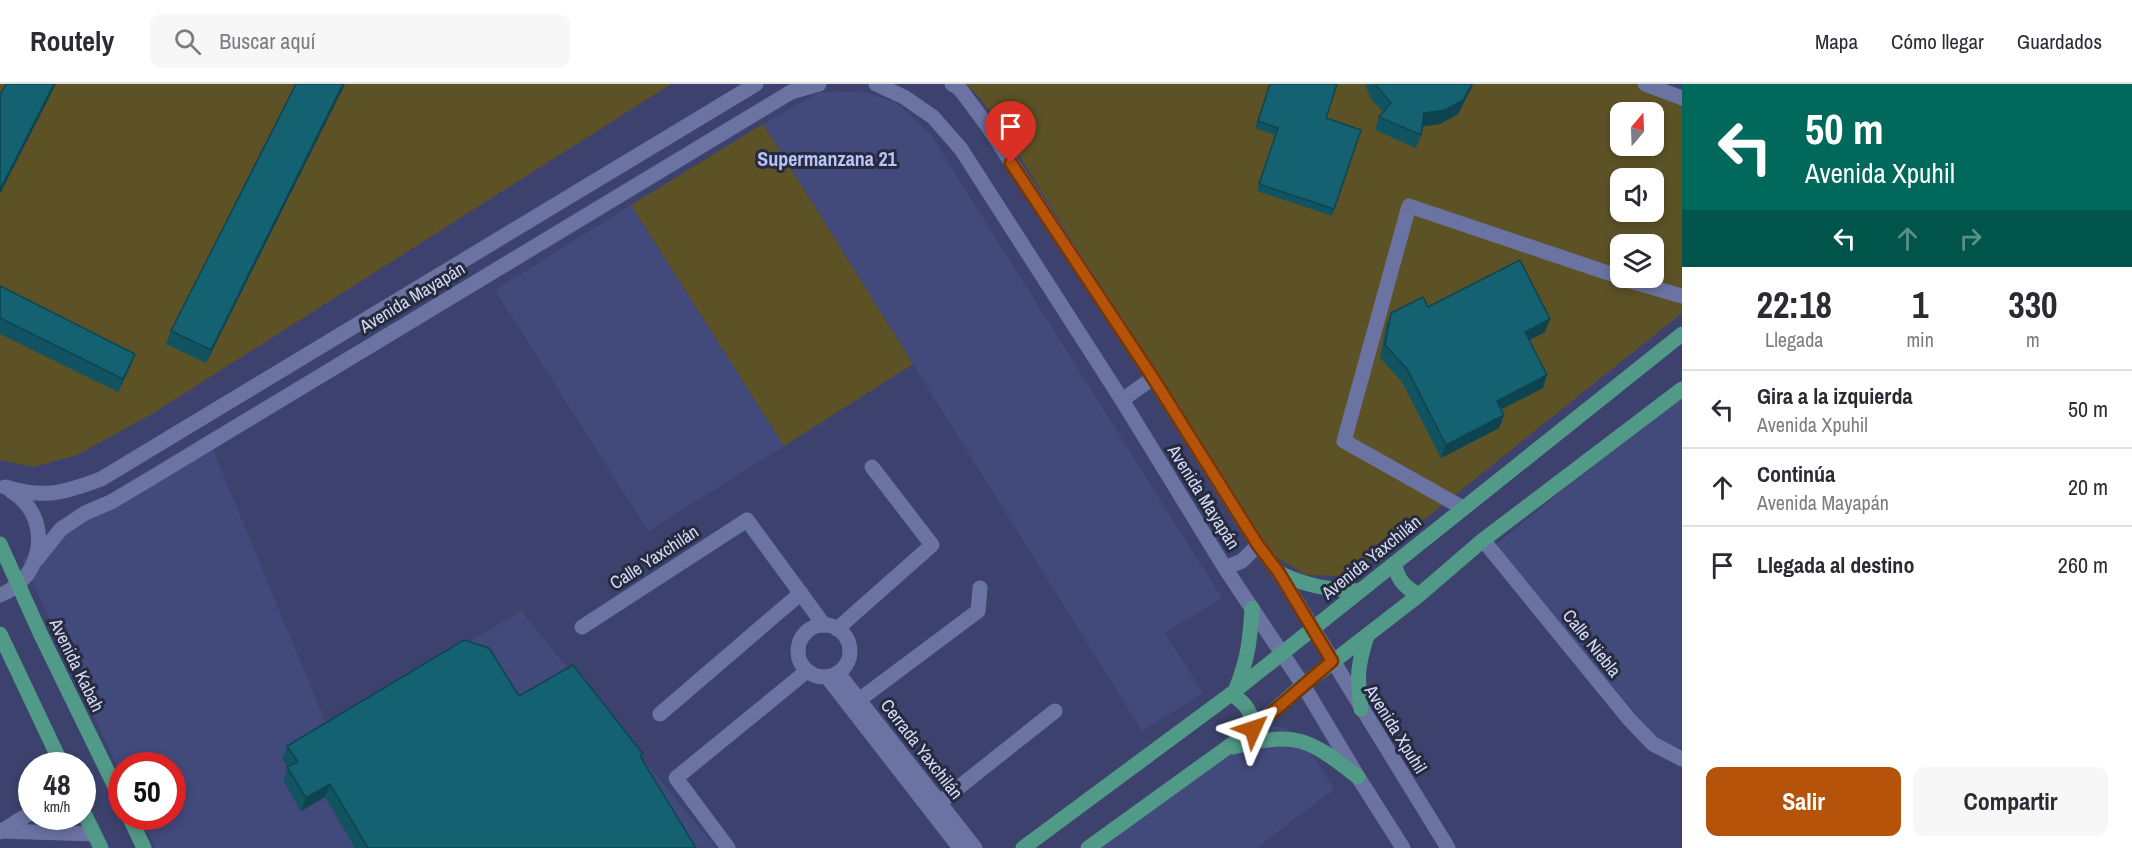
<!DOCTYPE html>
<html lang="es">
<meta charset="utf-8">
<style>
:root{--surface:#fff;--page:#f7f7f7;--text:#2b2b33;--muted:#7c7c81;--line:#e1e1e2;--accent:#b45309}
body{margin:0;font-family:"Archivo Narrow",sans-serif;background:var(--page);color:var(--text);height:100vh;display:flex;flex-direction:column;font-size:22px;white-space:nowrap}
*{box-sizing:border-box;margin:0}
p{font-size:20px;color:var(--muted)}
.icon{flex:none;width:33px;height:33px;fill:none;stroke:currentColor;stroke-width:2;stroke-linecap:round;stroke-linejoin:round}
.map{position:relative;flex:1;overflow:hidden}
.panel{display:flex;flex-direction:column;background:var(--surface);width:450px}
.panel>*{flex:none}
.top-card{background:#00695c;color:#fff;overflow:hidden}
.needle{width:39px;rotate:19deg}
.fabs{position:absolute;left:1610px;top:18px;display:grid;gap:12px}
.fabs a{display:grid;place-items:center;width:54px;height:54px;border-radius:12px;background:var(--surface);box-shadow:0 3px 9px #0003;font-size:30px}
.speed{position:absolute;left:18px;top:668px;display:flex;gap:12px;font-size:30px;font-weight:700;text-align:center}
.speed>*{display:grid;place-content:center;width:78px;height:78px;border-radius:50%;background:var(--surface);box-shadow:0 3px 9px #0003;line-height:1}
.speed small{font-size:15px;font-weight:400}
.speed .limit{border:9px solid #d22;background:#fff;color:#111}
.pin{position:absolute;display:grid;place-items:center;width:51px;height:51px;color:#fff;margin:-62px -26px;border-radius:50% 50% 50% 0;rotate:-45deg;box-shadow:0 0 6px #0007}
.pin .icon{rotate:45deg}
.me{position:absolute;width:66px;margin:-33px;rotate:48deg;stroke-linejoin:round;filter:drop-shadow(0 0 4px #0008)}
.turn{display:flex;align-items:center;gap:21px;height:126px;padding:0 24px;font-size:27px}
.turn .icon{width:78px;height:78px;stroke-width:2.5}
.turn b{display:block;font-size:42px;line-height:51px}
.lanes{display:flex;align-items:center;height:57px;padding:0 24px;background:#0003;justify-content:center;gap:30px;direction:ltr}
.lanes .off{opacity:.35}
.eta{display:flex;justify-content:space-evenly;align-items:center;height:102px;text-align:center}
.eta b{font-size:36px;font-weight:700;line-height:42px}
.primary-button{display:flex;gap:12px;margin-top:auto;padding:12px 24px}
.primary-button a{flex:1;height:69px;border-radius:12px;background:var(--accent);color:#fff;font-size:24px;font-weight:700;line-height:69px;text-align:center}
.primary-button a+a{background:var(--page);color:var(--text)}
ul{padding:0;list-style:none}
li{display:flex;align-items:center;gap:18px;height:78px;padding:0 24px;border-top:2px solid var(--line)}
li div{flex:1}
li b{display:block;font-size:22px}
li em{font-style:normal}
header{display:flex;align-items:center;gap:36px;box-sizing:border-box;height:84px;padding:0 30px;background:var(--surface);border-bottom:2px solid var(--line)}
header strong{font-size:28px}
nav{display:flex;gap:33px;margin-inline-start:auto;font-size:21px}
.search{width:420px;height:54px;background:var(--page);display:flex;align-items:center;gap:15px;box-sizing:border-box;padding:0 21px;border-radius:12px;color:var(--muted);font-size:22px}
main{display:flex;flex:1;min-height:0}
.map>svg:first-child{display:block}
</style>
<header>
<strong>Routely</strong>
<div class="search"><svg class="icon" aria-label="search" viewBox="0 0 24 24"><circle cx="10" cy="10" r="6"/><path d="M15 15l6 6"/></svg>Buscar aquí</div>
<nav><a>Mapa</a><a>Cómo llegar</a><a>Guardados</a></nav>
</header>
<main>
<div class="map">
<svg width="1682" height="764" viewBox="0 0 1682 764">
<rect width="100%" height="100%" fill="#3c426d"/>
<g fill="#42497b">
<polygon points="862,7 897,19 931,51 1222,514 1165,549 1203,609 1142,647 763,40 820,8"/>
<polygon points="631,121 784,362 648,447 495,206"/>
<polygon points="1682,309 1682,664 1669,661 1655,652 1494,462"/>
<polygon points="209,356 327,642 521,527 716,764 155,764 141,732 172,732 172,681 122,681 121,691 22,475"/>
<polygon points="1267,641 1288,645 1302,655 1334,705 1257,764 1091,764"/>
</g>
<g fill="#5c5226" fill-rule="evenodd">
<polygon points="0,0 671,0 152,330 77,371 33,383 0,376"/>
<path d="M966,0H1647L1682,14V229L1400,455L1372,474L1341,492L1306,491L1270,469L1000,42L980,14ZM1620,28H1653V62H1620ZM1620,94H1653V128H1620ZM1620,160H1653V194H1620Z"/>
<polygon points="763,40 913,280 784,362 631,121"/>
</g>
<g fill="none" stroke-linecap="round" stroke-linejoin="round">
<g stroke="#6a73a1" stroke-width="15">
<polyline points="876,0 904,13 933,33 961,65 1122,316 1225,484 1303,601 1358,693 1403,764"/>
<polyline points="952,0 960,5 986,40 1153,294 1258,461 1279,489 1448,764"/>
<polyline points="1645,0 1682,14"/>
<polyline points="1620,194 1682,212"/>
<polyline points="1122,316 1153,294"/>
<path d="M5,403C44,415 64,409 101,395L756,0"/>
<polyline points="1463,424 1344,357 1409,122 1620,193"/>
<polyline points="1483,456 1629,635 1653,660 1682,675"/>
<polyline points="37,475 61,445 85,429 111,418 148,396 791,8 819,0"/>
<polyline points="1225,484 1242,477 1258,461"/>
<path d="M0,511C45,494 53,432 11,407"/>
<circle cx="824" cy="567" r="26"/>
<polyline points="582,543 747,436 824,541"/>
<polyline points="837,545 932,461 872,383"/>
<polyline points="838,589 975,764"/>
<polyline points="827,593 960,764"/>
<polyline points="859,616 978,527 980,504"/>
<polyline points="660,630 801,509"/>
<polyline points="939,719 1055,627"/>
<polyline points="1,747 94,750"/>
<polyline points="0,748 32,728"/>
<polyline points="728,764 676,694 807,587"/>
</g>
<g stroke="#519a87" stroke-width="15">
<polyline points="0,460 41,551 122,717"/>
<path d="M1395,481C1398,497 1405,503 1419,511"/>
<path d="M1279,489C1309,503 1327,505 1360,507"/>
<polyline points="0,550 62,681"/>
<path d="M1236,605C1248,574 1250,557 1252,524"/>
<path d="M1231,610C1246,619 1252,628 1253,645"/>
<path d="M1361,625C1357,593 1357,583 1367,552"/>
<path d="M1233,663C1297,647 1308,654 1358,693"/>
<polyline points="82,725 101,764"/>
<polyline points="129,732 144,764"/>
<polyline points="1023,764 1231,610 1682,250"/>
<polyline points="1088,764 1253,645 1303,601 1419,511 1483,456 1682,305"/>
</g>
</g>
<g fill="#115361">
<polygon points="296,0 345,0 206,279 166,260 171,247"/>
<polygon points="1270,0 1326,34 1361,46 1332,132 1257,107 1275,51 1255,44"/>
<polygon points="1365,0 1473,0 1458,30 1440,40 1422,42 1421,51 1416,64 1375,46 1379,33 1383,28 1371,15"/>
<polygon points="0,202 130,283 118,308 0,250"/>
<polygon points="1428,223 1545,248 1529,256 1543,304 1501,325 1504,331 1499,344 1441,374 1402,298 1380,274 1386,242 1391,229"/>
<polygon points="519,612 642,675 696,764 355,764 325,713 301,727 283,696 288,683 282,675 287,662"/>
</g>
<g fill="#0e444f">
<polygon points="54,0 56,0 0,110 0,106"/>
<polygon points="343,0 345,0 206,279 211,266"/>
<polygon points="1472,0 1473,0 1472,3 1458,30 1440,40 1419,43 1424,29"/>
<polygon points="1550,235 1545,248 1520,261 1525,248"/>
<polygon points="135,270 130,283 118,308 123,295"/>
<polygon points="1547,291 1543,304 1492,330 1497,317"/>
<polygon points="1504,331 1499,344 1441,374 1446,361"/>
<polygon points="330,700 325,713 301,727 306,714"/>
</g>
<g fill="#146171" stroke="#0e444f" stroke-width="1.5">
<polygon points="6,0 54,0 0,106 0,11"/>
<polygon points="296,0 343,0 211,266 171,247"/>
<polygon points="1270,0 1337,0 1326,34 1361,46 1334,125 1259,100 1278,44 1258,37"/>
<polygon points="1375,0 1472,0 1463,16 1445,26 1424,29 1421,51 1379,33 1391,19"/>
<polygon points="1520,176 1550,235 1525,248 1547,291 1497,317 1504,331 1446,361 1407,285 1385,261 1391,229 1423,213 1428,223"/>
<polygon points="0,202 135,270 123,295 0,234"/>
<polygon points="464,556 489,564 519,612 573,581 643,670 640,672 696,764 368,764 330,700 306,714 287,683 298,678 287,662"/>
</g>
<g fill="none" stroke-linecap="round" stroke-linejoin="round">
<g stroke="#753606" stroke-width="15">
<polyline id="route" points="1011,79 1153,294 1258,461 1279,489 1332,577 1253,645"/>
</g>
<use href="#route" stroke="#b45309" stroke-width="10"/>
</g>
<g text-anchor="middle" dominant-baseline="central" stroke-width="6" stroke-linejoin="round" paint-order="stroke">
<g font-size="18" fill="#d6dcf6" stroke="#272b3f">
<text transform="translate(412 213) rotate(-31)">Avenida Mayapán</text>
<text transform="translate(1204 413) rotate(58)">Avenida Mayapán</text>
<text transform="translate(654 473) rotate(-33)">Calle Yaxchilán</text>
<text transform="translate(1371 473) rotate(-39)">Avenida Yaxchilán</text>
<text transform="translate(1592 559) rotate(51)">Calle Niebla</text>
<text transform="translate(77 581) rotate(64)">Avenida Kabah</text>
<text transform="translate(1396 645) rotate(58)">Avenida Xpuhil</text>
<text transform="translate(922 665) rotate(52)">Cerrada Yaxchilán</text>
</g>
<g font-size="20" font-weight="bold" fill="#b9c3f6" stroke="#272b3f">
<text x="827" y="74">Supermanzana 21</text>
</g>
</g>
</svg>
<div class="fabs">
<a><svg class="needle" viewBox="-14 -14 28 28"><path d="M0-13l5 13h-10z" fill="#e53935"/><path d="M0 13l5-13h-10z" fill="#7c7c81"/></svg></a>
<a><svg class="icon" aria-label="sound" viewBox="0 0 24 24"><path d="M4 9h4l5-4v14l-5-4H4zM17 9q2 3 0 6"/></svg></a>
<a><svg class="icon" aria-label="layers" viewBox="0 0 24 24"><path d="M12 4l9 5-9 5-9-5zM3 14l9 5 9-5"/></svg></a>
</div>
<div class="speed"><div>48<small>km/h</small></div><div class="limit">50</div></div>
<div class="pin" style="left:1011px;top:79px;background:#d93025"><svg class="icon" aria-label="arrive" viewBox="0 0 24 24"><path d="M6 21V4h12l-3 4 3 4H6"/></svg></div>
<svg class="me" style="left:1253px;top:645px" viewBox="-20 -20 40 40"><path d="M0-17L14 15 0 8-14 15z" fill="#b45309" stroke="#fff" stroke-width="4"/></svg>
</div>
<section class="panel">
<div class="top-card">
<div class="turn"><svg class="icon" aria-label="left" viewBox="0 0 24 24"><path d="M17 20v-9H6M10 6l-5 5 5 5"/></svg><div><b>50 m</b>Avenida Xpuhil</div></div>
<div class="lanes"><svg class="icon" aria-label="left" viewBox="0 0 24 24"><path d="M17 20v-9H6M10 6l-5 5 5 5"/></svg><svg class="icon off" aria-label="ahead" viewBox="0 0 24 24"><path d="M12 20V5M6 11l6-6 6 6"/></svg><svg class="icon off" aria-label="right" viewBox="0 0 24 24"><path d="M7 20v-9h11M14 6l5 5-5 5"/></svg></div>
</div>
<div class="eta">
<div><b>22:18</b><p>Llegada</p></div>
<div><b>1</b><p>min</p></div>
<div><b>330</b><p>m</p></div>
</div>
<ul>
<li><svg class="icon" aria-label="left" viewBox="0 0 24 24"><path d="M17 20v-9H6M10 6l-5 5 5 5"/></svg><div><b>Gira a la izquierda</b><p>Avenida Xpuhil</p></div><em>50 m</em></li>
<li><svg class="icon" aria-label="ahead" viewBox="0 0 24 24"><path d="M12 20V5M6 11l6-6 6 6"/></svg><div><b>Continúa</b><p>Avenida Mayapán</p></div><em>20 m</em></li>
<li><svg class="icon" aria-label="arrive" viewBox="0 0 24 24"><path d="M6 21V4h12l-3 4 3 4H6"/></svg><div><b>Llegada al destino</b></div><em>260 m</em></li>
</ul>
<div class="primary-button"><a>Salir</a><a>Compartir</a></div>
</section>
</main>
